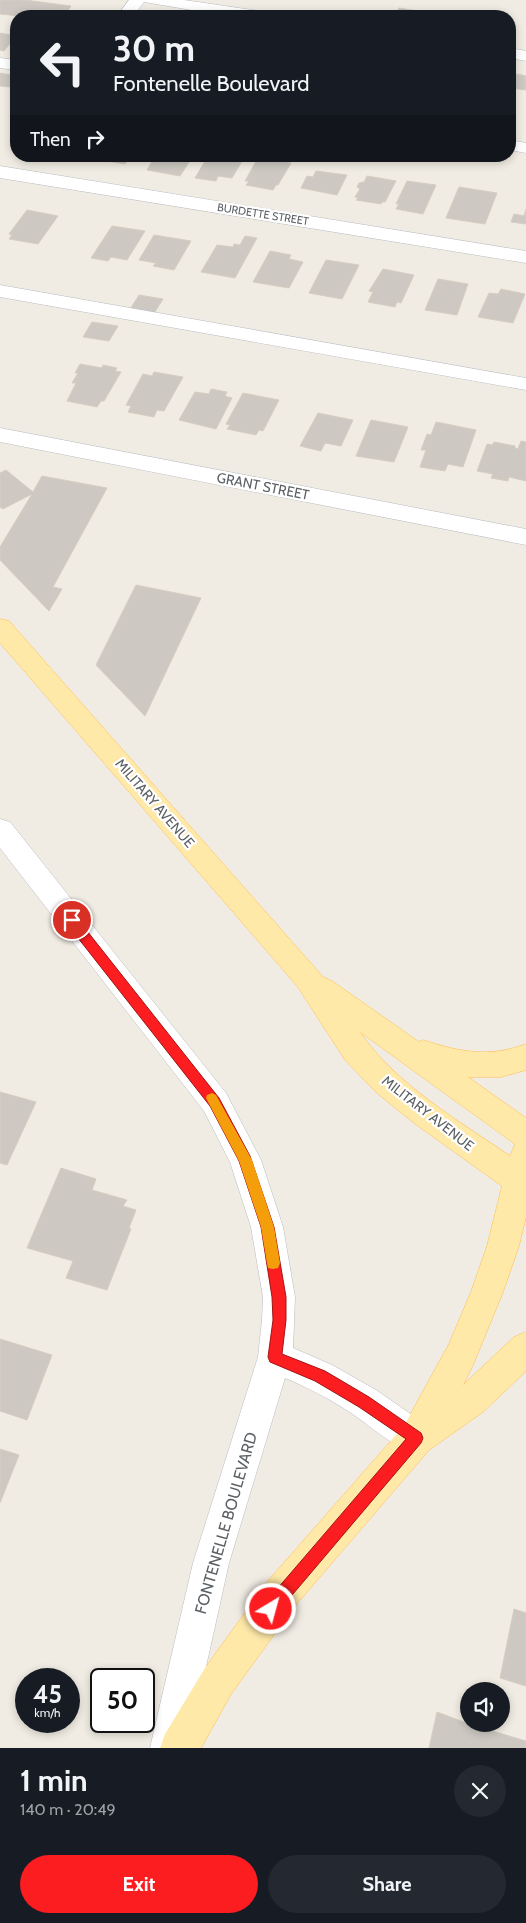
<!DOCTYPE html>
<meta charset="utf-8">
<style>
:root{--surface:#171b24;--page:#242831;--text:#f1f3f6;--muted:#9ea1a6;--accent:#fc1d21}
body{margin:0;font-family:Cabin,sans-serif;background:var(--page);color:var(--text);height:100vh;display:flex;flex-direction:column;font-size:19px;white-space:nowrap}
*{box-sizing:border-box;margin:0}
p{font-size:16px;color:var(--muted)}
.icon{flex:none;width:28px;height:28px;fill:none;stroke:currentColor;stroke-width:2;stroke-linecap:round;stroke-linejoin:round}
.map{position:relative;height:1748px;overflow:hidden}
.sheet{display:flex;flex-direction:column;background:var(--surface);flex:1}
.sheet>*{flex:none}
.top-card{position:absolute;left:10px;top:10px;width:506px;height:152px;border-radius:20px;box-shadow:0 2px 8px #0003;background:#171b24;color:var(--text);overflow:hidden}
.tools{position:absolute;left:460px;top:1682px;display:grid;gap:10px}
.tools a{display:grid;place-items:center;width:50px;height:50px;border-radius:50%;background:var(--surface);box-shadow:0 2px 8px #0003;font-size:25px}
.speed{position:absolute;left:15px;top:1668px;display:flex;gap:10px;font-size:25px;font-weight:700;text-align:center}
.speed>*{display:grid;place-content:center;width:65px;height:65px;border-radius:50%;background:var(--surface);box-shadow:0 2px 8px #0003;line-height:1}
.speed small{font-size:12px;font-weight:400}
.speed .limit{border:2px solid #111;border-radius:8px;background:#fff;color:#111}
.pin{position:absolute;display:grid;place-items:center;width:42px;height:42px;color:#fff;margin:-21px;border:2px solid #fff;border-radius:50%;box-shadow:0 1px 5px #0007}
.me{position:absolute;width:55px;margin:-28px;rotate:37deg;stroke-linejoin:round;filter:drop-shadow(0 0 4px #0008)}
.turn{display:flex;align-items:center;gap:18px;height:105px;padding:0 20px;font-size:22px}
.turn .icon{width:65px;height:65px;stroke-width:2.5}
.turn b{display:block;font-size:35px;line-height:42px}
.then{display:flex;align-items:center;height:48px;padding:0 20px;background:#0003;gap:10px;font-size:19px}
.round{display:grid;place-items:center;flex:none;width:52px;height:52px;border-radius:26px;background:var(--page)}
.headline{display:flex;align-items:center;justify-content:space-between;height:85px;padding:0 20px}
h1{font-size:30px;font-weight:700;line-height:38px}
.button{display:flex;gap:10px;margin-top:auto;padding:10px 20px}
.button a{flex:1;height:58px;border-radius:30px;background:var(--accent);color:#fff;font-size:20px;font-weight:700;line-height:58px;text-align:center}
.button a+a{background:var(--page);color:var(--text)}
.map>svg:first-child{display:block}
</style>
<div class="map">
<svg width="526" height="1748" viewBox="0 0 526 1748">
<rect width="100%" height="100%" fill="#f0ece3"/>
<g fill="#cdc9c2" stroke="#d5cdc1">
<polygon points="0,0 25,0 71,6 64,16 20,16 0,14"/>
<polygon points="399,8 437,14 435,16 395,16"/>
<polygon points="0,33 16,36 4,51 0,50"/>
<polygon points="0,73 16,76 16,80 10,87 0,86"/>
<polygon points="517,74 526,76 526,90 511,88"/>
<polygon points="104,156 131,156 125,164 101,160"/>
<polygon points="155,156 193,156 180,176 147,170"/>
<polygon points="208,156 245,156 232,178 218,176 216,181 195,178"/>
<polygon points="259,156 290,159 288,163 291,163 278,185 276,185 273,190 246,185 249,181 245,181"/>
<polygon points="316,171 347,175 337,195 301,188 307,176 313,177"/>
<polygon points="367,176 396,181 385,202 382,202 381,204 356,200 358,198 355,197 360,189 357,187 359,183 364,182"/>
<polygon points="407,181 436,185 423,214 396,209 399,204 396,204"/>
<polygon points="459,187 497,193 485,224 446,218"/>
<polygon points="526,209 526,224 511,222 514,214 524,216"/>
<polygon points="27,210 58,216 38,244 9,239 12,235 9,234"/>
<polygon points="112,226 145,231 127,260 111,257 108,261 91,258"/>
<polygon points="154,235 191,241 174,270 153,266 156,263 139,260"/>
<polygon points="245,236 257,238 235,278 201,272 217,245 233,247 234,244 240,245"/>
<polygon points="270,251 291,255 289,259 303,262 289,288 253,282"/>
<polygon points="326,260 359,265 342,299 309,293"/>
<polygon points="383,269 414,275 401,303 397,302 395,307 368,302 373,292 369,291"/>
<polygon points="438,279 468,284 457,315 425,310"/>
<polygon points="501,289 525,294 513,323 478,317 489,293 498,294"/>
<polygon points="139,295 163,299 153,315 129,311"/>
<polygon points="92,322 118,326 109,341 83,337"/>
<polygon points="80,364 102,368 103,365 117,368 115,371 121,372 104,401 101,401 97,407 67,401 76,383 72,383 78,373 75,373"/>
<polygon points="154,372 183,377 164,411 157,410 154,417 128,412 131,406 126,405 143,374 152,376"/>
<polygon points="211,389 227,392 225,396 232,398 216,429 179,420 195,392 209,394"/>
<polygon points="243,393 279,400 263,431 259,430 256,435 227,429 230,425 226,424"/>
<polygon points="318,413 353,420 341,446 325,443 321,451 300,446"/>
<polygon points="371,420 408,427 394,462 356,456"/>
<polygon points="436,422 476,430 463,467 448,464 445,471 420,467 426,450 421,450 427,434 431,435"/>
<polygon points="521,441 526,442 526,481 509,477 508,481 491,478 493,474 477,471 487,444 492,445 494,442 515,446 515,448 518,449"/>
<polygon points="6,470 33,492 42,476 107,488 53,587 62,589 49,611 0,560 0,547 32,494 3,509 0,507 0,473"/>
<polygon points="136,585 201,598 145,716 96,665"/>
<polygon points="0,1092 36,1102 7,1165 0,1163"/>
<polygon points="61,1168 96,1179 92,1190 127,1200 123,1206 136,1210 129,1228 131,1229 107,1290 66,1278 73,1261 27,1248"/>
<polygon points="0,1339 52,1355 27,1420 0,1411"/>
<polygon points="0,1449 19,1455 0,1503"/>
<polygon points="514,1609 526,1613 526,1686 500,1678"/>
<polygon points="437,1712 469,1724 526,1741 526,1748 429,1748"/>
</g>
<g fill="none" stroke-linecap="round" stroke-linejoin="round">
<g stroke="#b8bcc1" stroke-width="1">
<g id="minor">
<polygon points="129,0 184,0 259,11 265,12 267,16 227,16 144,2 133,16 117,16"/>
<polygon points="510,48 526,51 526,61 510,58"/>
<polygon points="0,58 16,60 16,70 0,68"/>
<polygon points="510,140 526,143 526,153 510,150"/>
<polygon points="0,166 526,251 526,263 0,178"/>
<polygon points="0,285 526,378 526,390 0,297"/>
<polygon points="0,428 526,529 526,545 0,442"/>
<path d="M0,819L10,822L226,1093L261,1160L283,1227L295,1297L293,1348L332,1365L376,1390L428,1426L433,1438L428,1450L416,1455C393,1446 374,1429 354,1415C332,1400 309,1388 285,1378L229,1563L188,1748H150L193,1563L258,1357L262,1320L263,1297L251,1227L230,1162L204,1111L0,848Z"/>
</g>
</g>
<g stroke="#ffbc4d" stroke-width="1">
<path id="major" d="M0,619L9,621L323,977L332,981L419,1042L423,1040C460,1052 489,1058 526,1044V1070L501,1077H468L526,1118V1217L519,1246L503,1292L473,1365L463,1385L514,1337L526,1332V1371L483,1412L429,1450L294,1607L231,1694L201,1748H160L165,1734L205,1668L268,1581L404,1426L449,1344L471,1292L487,1246L502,1186L414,1123L377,1093L345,1060L298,987L0,643ZM360,1032L515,1144L510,1156C459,1121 395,1084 360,1032Z"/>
</g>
<use href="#minor" fill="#fff" fill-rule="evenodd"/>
<use href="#major" fill="#ffe9a9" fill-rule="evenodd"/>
</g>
<polygon fill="#fc1d21" stroke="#a41315" points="72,916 76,917 219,1098 250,1156 274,1227 286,1297 286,1320 282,1354 325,1371 369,1397 421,1433 423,1438 421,1443 276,1614 271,1616 265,1614 263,1609 265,1603 406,1439 359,1407 315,1381 270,1362 268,1357 273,1320 272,1297 261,1227 239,1161 210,1106 67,924 66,920"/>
<polygon fill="#f59e0b" points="212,1093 216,1095 252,1160 274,1227 280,1263 278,1268 273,1269 268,1268 267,1263 261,1227 239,1161 206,1098 207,1095"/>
<g text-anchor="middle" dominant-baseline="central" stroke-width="4.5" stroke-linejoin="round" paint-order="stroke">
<g font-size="11" fill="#5b6165" stroke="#fff">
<text transform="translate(263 214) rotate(9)">BURDETTE STREET</text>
</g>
<g font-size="14" fill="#5b6165" stroke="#fff">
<text transform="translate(263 486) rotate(11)">GRANT STREET</text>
<text transform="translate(155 803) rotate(49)">MILITARY AVENUE</text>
<text transform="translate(428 1113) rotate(38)">MILITARY AVENUE</text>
</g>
<g font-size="16" fill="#5b6165" stroke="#fff">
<text transform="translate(226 1523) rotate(-74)">FONTENELLE BOULEVARD</text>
</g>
</g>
</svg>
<div class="tools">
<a><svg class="icon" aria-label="sound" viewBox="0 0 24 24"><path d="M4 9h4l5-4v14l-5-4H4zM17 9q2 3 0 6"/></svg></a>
</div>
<div class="speed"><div>45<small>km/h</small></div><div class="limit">50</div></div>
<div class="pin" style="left:72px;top:920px;background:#d93025"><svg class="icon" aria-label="arrive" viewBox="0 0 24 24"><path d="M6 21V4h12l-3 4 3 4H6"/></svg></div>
<svg class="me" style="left:271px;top:1609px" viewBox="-20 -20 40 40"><circle r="17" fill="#fc1d21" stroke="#fff" stroke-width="3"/><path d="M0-11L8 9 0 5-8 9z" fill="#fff"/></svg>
<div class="top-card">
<div class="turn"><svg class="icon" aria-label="left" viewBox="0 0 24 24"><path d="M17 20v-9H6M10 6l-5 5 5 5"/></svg><div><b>30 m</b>Fontenelle Boulevard</div></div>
<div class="then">Then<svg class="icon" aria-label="right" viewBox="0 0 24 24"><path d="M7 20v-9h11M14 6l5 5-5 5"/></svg></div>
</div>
</div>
<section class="sheet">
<div class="headline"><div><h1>1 min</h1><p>140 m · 20:49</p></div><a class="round"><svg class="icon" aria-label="close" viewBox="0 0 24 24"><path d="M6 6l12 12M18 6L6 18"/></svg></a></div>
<div class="button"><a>Exit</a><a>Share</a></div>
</section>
